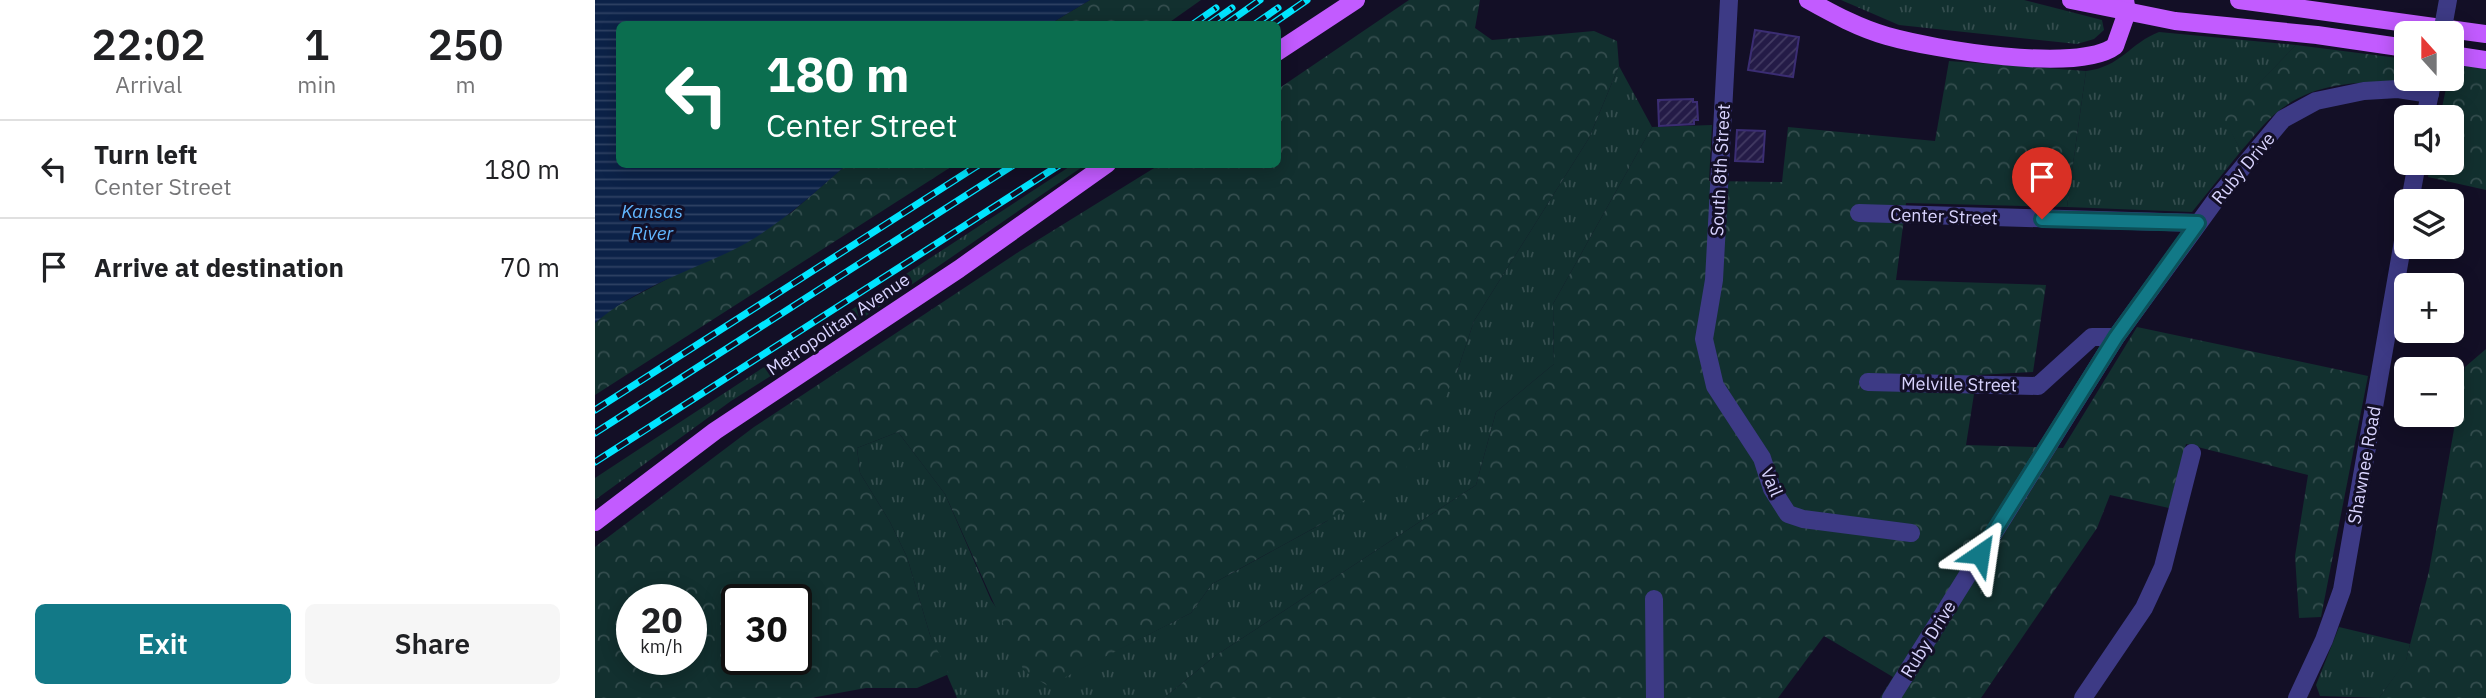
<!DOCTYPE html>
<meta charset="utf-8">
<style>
:root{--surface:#fff;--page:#f6f6f6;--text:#202124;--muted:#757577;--line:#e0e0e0;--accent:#127987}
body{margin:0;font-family:"IBM Plex Sans",sans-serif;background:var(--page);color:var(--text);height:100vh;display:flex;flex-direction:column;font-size:26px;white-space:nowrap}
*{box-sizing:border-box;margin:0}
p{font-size:23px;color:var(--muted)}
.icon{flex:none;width:38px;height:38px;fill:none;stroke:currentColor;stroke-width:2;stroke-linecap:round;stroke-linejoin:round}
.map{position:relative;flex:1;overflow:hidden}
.drawer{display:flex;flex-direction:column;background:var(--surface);width:595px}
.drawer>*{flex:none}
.banner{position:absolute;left:21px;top:21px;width:665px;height:147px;border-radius:10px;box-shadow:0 4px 18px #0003;background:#0b6e4f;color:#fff;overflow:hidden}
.needle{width:46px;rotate:339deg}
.buttons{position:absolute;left:1799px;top:21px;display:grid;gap:14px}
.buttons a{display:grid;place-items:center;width:70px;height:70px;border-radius:10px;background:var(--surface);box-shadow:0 4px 18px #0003;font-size:35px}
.speed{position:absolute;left:21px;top:584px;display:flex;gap:14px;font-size:35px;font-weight:700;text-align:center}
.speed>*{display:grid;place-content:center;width:91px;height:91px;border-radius:50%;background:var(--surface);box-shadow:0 4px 18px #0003;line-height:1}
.speed small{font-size:18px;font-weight:400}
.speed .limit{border:4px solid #111;border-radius:10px;background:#fff;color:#111}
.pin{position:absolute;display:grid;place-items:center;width:60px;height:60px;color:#fff;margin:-72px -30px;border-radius:50% 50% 50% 0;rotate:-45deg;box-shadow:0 0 7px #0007}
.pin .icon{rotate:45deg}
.me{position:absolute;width:77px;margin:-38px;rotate:32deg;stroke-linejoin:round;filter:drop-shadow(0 0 5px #0008)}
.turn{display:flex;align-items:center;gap:24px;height:147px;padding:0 35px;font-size:32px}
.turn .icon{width:91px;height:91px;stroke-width:2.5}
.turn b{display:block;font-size:49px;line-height:60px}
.eta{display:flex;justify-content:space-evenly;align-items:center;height:119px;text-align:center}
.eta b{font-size:42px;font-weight:600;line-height:49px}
.button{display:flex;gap:14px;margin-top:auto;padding:14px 35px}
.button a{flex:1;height:80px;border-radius:10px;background:var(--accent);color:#fff;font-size:28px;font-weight:600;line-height:80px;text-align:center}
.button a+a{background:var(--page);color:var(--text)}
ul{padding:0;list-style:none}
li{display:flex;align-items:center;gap:21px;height:98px;padding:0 35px;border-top:2px solid var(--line)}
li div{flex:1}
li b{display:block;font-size:26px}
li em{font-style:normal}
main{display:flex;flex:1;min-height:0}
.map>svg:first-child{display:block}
</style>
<main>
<section class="drawer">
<div class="eta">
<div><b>22:02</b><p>Arrival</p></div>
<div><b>1</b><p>min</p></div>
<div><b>250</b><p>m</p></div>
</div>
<ul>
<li><svg class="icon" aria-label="left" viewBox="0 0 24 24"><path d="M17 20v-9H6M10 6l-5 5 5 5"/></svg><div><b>Turn left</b><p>Center Street</p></div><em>180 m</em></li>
<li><svg class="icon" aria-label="arrive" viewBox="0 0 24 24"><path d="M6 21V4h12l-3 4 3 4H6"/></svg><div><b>Arrive at destination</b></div><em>70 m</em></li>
</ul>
<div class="button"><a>Exit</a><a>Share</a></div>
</section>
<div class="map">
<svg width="1891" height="698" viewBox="0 0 1891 698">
<defs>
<pattern id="grass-tufts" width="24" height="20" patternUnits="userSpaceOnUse" patternTransform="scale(1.75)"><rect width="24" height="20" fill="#12302f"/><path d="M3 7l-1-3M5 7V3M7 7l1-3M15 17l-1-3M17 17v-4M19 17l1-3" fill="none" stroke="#344d4e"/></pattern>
<pattern id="forest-crowns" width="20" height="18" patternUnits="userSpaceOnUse" patternTransform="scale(1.75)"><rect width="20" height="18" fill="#12302f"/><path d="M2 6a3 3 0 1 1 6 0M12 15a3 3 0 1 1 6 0" fill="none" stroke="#344d4e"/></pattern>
<pattern id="water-rules" width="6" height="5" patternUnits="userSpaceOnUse" patternTransform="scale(1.75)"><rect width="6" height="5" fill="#0c2248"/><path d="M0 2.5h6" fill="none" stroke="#2f4163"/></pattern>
<pattern id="building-hatch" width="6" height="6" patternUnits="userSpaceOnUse" patternTransform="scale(1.75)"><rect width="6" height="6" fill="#241b47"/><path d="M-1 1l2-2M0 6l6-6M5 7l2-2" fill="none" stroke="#433b63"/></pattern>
</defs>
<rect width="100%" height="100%" fill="#130f26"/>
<g fill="url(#grass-tufts)">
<polygon points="1246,0 1429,0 1507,20 1509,30 1499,39 1482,44 1304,25"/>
<path d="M1564,32L1701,45L1630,119L1646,151L1597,212L1472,207L1491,71C1526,67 1535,43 1564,32Z"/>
<polygon points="1024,66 1057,127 958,304 959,364 901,412 881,485 620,656 569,698 362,698 335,635 312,557 295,522 265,473 262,448 303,432 350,494 396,600 453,685 596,613 617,584 732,521 862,372 879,321 994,138"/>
<polygon points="477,165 490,165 277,312 136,401 0,500 0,478"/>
<polygon points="1744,627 1815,644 1811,661 1784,698 1725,696 1721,685"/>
</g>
<g fill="url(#forest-crowns)" fill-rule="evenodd">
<polygon points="495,0 606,0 572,24 455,24"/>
<path d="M814,0H885L880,28L897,40L999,31L1022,41L1024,66L994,138L879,321L862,372L828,442L801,483L617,584L596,613L453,686L429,671L350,494L303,432L262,448L265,473L295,522L312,557L335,635L354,674L322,688H271L216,698H0V547L159,427L425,251L564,165L682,164L683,89ZM37,600H96V660H37ZM142,600H201V660H142Z"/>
<path d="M1701,45L1811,59V79H1827V82C1776,82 1721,78 1680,114C1667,125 1657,139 1646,151L1629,119Z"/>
<polygon points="1354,61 1491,71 1472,207 1311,203 1301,280 1451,285 1438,372 1382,375 1371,445 1468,448 1542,327 1773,376 1726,617 1704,618 1700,556 1713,475 1591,444 1574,508 1515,495 1502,528 1386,698 1285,698 1298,677 1229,636 1183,698 569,698 620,656 881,485 901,412 959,364 958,304 1057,127 1117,125 1114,181 1187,182 1193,127 1340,141"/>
<polygon points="1857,63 1891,69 1891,190 1833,177 1836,163 1857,163 1857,117 1845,117 1853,79 1857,79"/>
<polygon points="251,165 359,165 0,395 0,323 16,309 196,213"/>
<polygon points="1891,349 1891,698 1784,698 1811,660 1834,571 1870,367"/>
</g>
<path fill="url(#water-rules)" d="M0,0H495L455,24H24V164L251,165C215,197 178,231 134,252C89,273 38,290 0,323Z"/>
<g fill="url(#building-hatch)" stroke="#3b2d73" stroke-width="2">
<polygon points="1160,30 1204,37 1198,77 1153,70"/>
<polygon points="1098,99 1098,102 1102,102 1103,120 1099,120 1099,124 1064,126 1063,100"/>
<polygon points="1142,130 1170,131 1168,162 1140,161"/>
</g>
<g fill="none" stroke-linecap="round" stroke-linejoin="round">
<g stroke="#3d3a85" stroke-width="18">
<polyline points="1134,0 1119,280 1109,339 1120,386 1167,458 1177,489 1193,514 1208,519 1316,533"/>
<polyline points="1830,117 1838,79"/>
<polyline points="1815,201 1822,163"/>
<polyline points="1264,213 1603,223"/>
<polyline points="1273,382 1443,386 1497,337 1521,337"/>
<polyline points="1059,599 1060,698"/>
<polyline points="1296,698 1521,337 1622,198 1688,119 1721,101 1769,91 1803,89 1835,94"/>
<polyline points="1488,698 1549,608 1568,567 1597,453"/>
<polyline points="1702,698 1729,640 1747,590 1811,224"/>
</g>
<g stroke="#c25bff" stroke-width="18">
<path d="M1213,0C1238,14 1264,28 1292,36C1338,49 1483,74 1520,46L1532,12L1530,0"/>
<polyline points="1476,0 1580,21 1722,35 1811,48"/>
<polyline points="1644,0 1891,34"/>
<polyline points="682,52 761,0"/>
<polyline points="1857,55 1891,60"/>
<polyline points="0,522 120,431 364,269 512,164"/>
</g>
<g stroke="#00e5ff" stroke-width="7">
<g id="rail">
<polyline points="598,24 621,8"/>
<polyline points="614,24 637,8"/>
<polyline points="631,24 665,0"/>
<polyline points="660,24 683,8"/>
<polyline points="677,24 712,0"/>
<polyline points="0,410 385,164"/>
<polyline points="0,433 420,164"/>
<polyline points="0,462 466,164"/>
</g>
</g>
<use href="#rail" stroke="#130f26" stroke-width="4.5" stroke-dasharray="13" stroke-linecap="butt"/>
<polyline stroke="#3d3a85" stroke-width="18" points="1847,33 1853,0"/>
</g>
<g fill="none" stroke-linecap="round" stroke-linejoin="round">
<g stroke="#0c4f58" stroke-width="18">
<polyline id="route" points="1385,554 1521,337 1603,223 1447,219"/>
</g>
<use href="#route" stroke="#127987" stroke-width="12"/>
</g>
<g text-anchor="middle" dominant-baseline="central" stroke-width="6" stroke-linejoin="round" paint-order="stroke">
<g font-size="18" fill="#d9d4ff" stroke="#130f26">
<text transform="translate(1648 168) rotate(-50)">Ruby Drive</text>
<text transform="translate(1125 170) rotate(-87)">South 8th Street</text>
<text transform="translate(1349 216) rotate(2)">Center Street</text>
<text transform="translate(243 324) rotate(-34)">Metropolitan Avenue</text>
<text transform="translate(1364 384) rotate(1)">Melville Street</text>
<text transform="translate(1769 465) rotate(-80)">Shawnee Road</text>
<text transform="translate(1177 482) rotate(67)">Vail</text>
<text transform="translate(1333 639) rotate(-58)">Ruby Drive</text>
</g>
<g font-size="19" font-style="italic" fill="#62b6ff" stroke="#130f26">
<text x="57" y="211">Kansas<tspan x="57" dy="22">River</tspan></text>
</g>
</g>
</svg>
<div class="buttons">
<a><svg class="needle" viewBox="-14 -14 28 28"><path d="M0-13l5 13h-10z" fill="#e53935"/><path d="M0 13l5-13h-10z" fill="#757577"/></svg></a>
<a><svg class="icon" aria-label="sound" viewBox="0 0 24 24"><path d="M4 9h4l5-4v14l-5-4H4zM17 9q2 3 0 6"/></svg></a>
<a><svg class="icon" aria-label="layers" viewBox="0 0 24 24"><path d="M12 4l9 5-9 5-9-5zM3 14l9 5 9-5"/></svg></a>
<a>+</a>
<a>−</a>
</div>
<div class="speed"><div>20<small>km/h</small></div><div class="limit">30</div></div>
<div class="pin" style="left:1447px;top:219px;background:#d93025"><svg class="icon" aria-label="arrive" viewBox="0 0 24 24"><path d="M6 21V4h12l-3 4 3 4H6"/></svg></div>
<svg class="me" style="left:1385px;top:554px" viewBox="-20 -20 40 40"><path d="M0-17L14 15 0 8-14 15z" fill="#127987" stroke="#fff" stroke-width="4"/></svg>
<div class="banner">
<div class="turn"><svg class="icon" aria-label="left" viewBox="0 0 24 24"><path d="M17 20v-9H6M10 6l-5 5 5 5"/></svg><div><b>180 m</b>Center Street</div></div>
</div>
</div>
</main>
